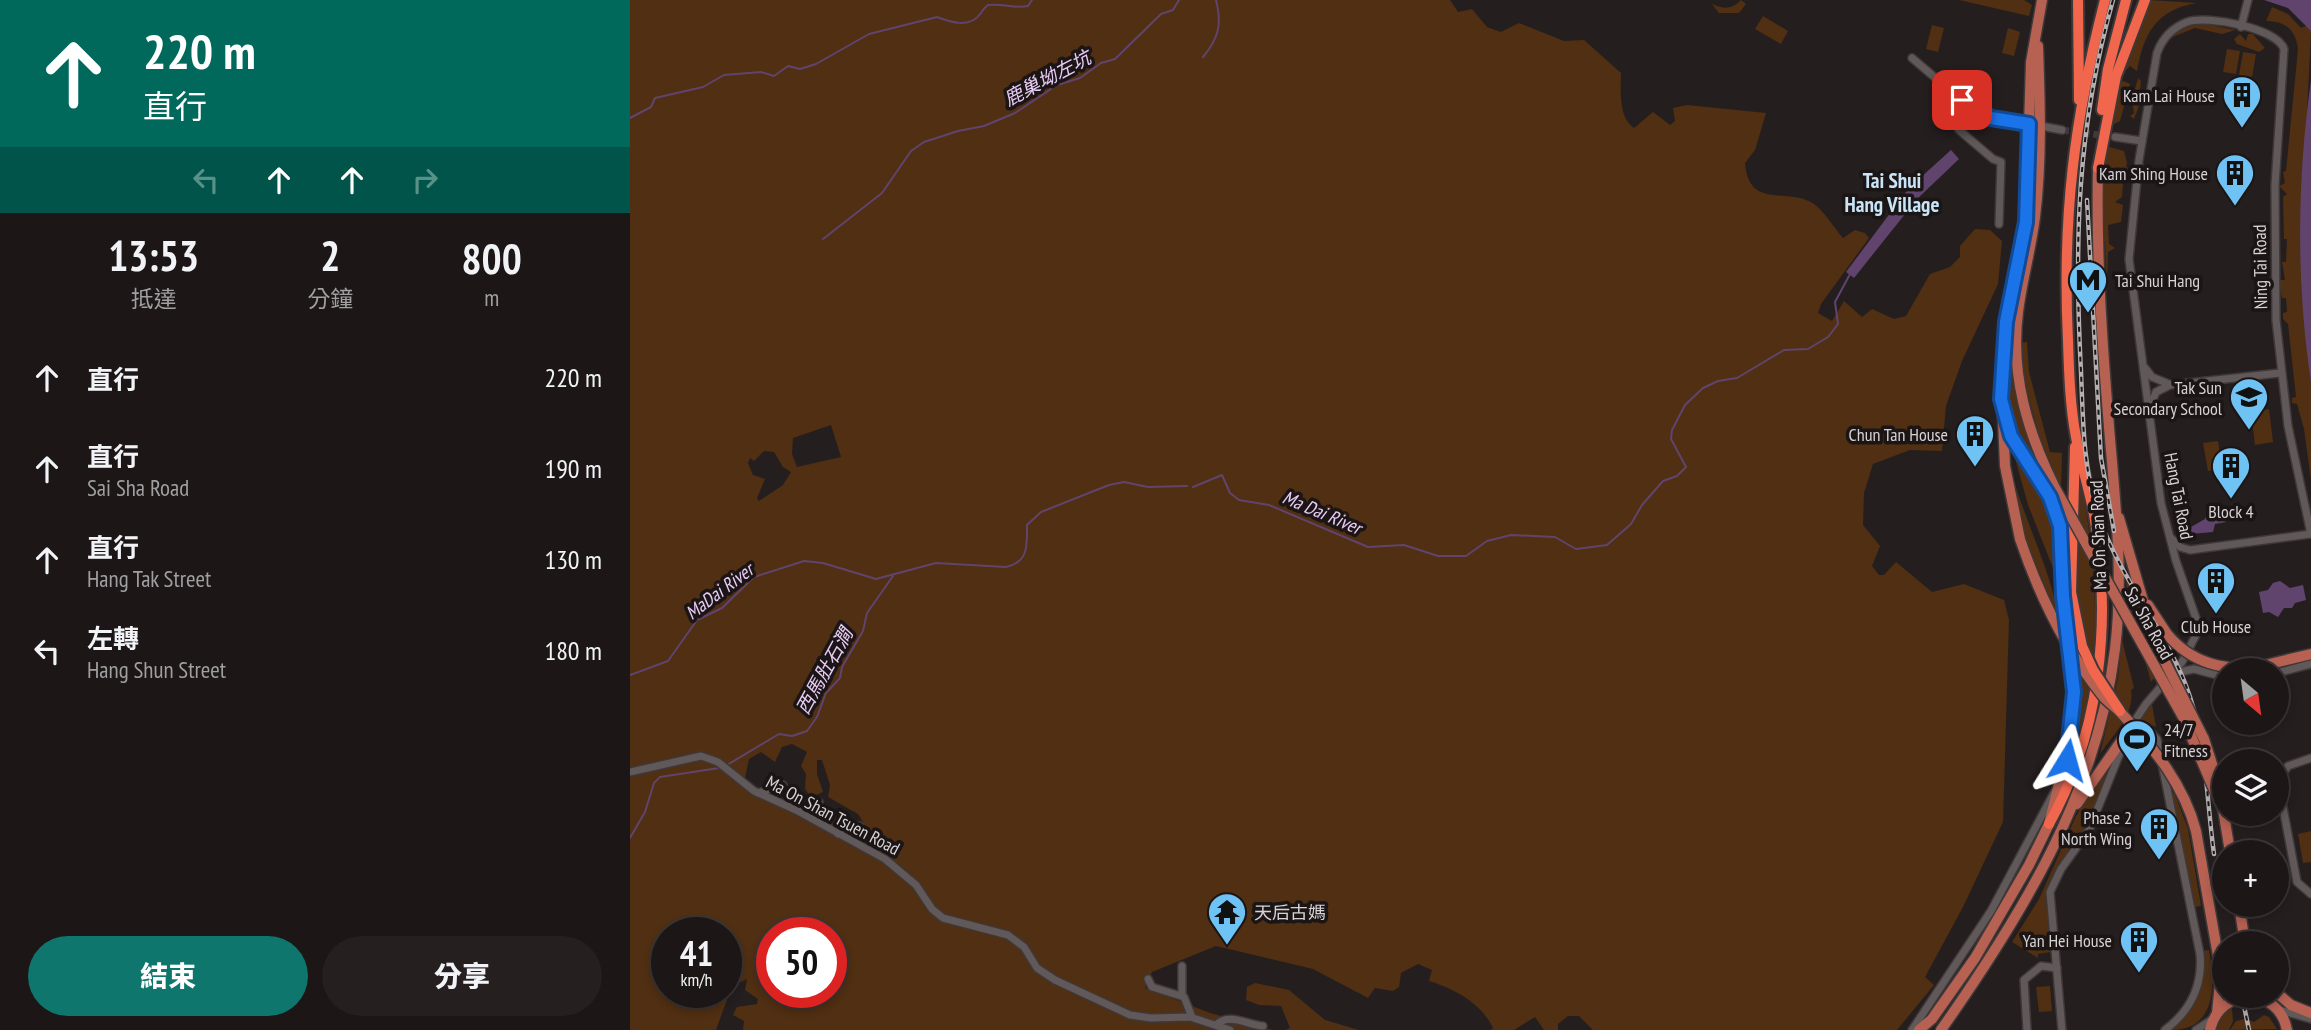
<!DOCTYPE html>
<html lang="zh-TW">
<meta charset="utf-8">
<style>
:root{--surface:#1c1617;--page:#251f20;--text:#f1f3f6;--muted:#a09fa1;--line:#3a3536;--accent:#0f766e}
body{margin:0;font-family:"PT Sans Narrow","Noto Sans TC",sans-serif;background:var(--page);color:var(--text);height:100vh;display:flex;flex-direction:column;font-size:26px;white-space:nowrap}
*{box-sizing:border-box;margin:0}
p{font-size:23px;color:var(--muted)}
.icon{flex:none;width:38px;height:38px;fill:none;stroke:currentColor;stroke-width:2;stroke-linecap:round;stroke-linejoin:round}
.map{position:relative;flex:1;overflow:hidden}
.drawer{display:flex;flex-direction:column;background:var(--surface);width:630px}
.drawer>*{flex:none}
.guide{background:#00695c;color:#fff;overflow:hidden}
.needle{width:46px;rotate:151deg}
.controls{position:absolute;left:1582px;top:658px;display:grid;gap:14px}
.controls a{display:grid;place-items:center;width:77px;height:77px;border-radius:50%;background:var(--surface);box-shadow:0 4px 10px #0003,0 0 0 2px var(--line);font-size:35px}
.speed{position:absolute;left:21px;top:917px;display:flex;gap:14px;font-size:35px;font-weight:700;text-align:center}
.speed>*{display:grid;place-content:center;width:91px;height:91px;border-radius:50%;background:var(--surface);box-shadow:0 4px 10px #0003,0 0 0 2px var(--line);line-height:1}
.speed small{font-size:18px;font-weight:400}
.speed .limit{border:10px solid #d22;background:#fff;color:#111}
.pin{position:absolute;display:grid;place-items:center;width:60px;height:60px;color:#fff;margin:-30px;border-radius:14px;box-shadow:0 4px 10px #0006}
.me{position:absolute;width:77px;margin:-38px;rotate:8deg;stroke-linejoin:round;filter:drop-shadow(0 0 5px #0008)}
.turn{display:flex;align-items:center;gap:24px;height:147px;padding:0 28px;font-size:32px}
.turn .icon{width:91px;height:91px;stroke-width:2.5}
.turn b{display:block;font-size:49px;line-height:60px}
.lanes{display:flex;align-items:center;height:66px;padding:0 28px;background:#0003;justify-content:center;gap:35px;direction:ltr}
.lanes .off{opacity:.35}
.eta{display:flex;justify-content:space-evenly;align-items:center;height:119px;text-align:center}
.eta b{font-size:42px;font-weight:800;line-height:49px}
.primary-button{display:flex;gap:14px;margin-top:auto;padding:14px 28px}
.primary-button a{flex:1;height:80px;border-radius:42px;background:var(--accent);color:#fff;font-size:28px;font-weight:800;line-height:80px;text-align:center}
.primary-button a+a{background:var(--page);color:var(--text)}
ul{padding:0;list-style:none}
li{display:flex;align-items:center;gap:21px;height:91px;padding:0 28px}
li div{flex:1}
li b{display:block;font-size:26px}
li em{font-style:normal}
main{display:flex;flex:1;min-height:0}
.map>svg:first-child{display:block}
</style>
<main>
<section class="drawer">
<div class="guide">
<div class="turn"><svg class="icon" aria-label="ahead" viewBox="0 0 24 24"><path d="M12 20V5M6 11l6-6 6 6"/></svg><div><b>220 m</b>直行</div></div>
<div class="lanes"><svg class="icon off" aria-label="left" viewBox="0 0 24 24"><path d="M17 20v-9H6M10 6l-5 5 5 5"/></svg><svg class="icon" aria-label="ahead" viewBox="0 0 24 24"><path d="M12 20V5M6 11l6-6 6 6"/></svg><svg class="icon" aria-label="ahead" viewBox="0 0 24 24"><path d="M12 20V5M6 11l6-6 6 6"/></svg><svg class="icon off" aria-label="right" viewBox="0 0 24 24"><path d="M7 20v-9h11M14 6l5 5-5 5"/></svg></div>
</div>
<div class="eta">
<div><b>13:53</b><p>抵達</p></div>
<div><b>2</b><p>分鐘</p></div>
<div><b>800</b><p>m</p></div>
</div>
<ul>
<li><svg class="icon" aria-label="ahead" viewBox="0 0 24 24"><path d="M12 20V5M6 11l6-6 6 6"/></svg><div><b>直行</b></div><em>220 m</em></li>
<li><svg class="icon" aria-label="ahead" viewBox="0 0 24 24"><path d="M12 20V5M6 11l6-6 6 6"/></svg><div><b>直行</b><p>Sai Sha Road</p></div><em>190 m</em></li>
<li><svg class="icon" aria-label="ahead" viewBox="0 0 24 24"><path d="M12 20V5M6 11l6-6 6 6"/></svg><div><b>直行</b><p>Hang Tak Street</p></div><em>130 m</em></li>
<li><svg class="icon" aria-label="left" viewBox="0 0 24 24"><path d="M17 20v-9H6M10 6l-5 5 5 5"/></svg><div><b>左轉</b><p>Hang Shun Street</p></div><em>180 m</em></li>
</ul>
<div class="primary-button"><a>結束</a><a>分享</a></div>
</section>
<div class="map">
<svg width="1681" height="1030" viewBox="0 0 1681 1030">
<rect width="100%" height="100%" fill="#251e1f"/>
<g fill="#502f12" fill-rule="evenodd">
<path d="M0,0H820L828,12L842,9L857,27L871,32L889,23L934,41L954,40L991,73C991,91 988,117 1004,128L1023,112L1040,125L1045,121L1043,108L1057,105L1136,113L1125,150L1115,163C1119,211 1158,186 1184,204C1195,212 1204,228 1213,238L1225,230L1235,233L1239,238L1191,304L1188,313L1202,321L1214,301L1232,317L1242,309L1264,319L1276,316L1300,274L1320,267L1330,257V246L1345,229L1360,230L1372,241L1368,284L1332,361L1316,406L1312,451L1280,450L1243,464L1234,493L1233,525L1250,546L1242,566L1249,575H1254L1266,562L1302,592L1334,584L1374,600L1379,620L1373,822L1333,907L1295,977L1304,985L1267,1030H963L949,1016H938L928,1024V1030H914L905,1017L884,1030H861L863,1028C851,1003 825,989 799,981L802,970L788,964L771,973L769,987L763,991L745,988L738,998L683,969L586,946L522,972L515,988L580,1013L643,1030H113L114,1021L103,1015L107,1007L127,1004L128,999L115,990L117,979L102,986L86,1030H0ZM201,425L211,457L167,467L162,454L163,438ZM134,451L144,452L153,467L161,472L153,485L129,501L127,498L135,479L123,475L118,463L120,458L124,461ZM162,744L177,752L171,766L176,774L175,789L181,797L193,792L187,774V760H192L200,785L198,797L228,814L235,825L224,831L206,817L202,823L181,808L178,813L126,788L115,778L119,759L131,752L145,762L152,747ZM37,933H96V992H37ZM142,933H201V992H142Z"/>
<path d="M1111,0L1116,4L1109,13H1089L1082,4C1094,9 1101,10 1111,0Z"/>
<polygon points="1329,0 1394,0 1402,5 1399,16"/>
<path d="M1519,0L1567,3C1526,10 1514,33 1507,71L1500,66L1494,72L1500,45Z"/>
<path d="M1642,7L1658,14L1671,28L1678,25L1681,31L1671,235L1681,382V480L1674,429L1667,404L1662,403V398L1666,397L1658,324L1653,319V313L1657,312L1656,298H1652L1649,280H1655L1652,262H1656L1657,239H1654L1653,197L1657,194L1649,186L1655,183L1653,172L1656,171L1668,49C1666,30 1655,21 1636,21Z"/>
<polygon points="1133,16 1158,31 1151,44 1125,29"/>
<path d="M1574,24L1606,30L1592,34L1565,28L1540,38C1546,25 1561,25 1574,24Z"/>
<polygon points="1302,25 1314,28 1308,52 1296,49"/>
<polygon points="1378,28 1390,32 1384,56 1372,53"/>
<polygon points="1610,34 1616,41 1618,34 1623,34 1635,48 1629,52 1607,44 1604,39"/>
<polygon points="1597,49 1610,51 1606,74 1593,72"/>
<polygon points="1613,52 1626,54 1622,77 1609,75"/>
<polygon points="1508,78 1511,81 1510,91 1514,93 1504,119 1500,116 1504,113 1502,100"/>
<polygon points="1494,81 1500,84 1490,121 1482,125 1481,115 1488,83"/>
<path d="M1479,147L1494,151L1497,163L1495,172L1496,167L1503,169V175L1493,182L1492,197L1485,202L1493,205L1491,222L1478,225L1479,244L1485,248L1478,252L1477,289L1475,242L1472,238C1472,222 1474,154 1479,147Z"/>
<path d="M1381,318L1388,402L1402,448L1429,511C1381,433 1370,412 1381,318Z"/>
<path d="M1397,342L1399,372L1420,452L1432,453L1431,488C1408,440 1396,396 1389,343Z"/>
<polygon points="1632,392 1633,406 1608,409 1606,395"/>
<polygon points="1639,409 1643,442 1625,445 1621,412"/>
<polygon points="1588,441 1592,469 1578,471 1573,443"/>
<path d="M1385,458L1405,489L1407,485C1426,516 1428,543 1427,578L1398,505Z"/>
<path d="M1378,459C1391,515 1421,567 1430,624L1395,537Z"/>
<path d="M1452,486C1470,588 1472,666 1441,766L1448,687L1442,628L1448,648L1455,643L1445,598L1449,487Z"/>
<polygon points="1496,579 1541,658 1521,682 1498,602"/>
<path d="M1492,640L1504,688L1501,690C1505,714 1483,735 1470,754L1488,678Z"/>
<polygon points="1522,704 1526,727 1515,722 1506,725"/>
<polygon points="1485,755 1457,824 1424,877 1417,895 1421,952 1408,954 1408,958 1382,942 1409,899 1446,816"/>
<polygon points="1544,792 1558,829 1571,906 1564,907 1542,795"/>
<polygon points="1681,831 1681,862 1673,863 1668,834"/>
<path d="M1579,950C1585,982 1588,1030 1541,1030C1565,1008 1576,984 1572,951Z"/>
<polygon points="625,983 659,990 695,1020 729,1030 655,1030 660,1028 651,1006 629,1005 616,1000 617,987"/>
<polygon points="1420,986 1422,1011 1409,1012 1406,987"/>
<polygon points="1602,1008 1603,1021 1599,1030 1583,1030 1590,1014"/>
<polygon points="1634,1015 1639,1017 1647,1029 1600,1030 1606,1021 1615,1019 1624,1022"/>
</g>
<g fill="#61446e">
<polygon points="1634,0 1681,0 1681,31 1658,8"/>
<path d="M1681,80V382C1666,283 1667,179 1681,80Z"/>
<polygon points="1321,150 1329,159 1287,199 1224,278 1216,272 1279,188"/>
<polygon points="1577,513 1594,515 1596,522 1585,524 1583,532 1560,534 1561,527 1575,519"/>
<polygon points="1650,581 1660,588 1673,585 1676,600 1665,603 1662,608 1654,608 1648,617 1639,612 1633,613 1629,592 1638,590 1643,583"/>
</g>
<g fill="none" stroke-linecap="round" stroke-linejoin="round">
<g stroke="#61446e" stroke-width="2">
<path d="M573,57C589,38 592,24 586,0"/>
<path d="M0,118L21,107L25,98L73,87L94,75L131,72L144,76L158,66L170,69L186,64L239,34L307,17C320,22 340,29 351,13C353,10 355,7 358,5C373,3 384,9 398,6L402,0"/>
<polyline points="193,239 252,193 281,151 294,142 328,131 354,126 385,113 427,85 450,78 471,63 485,59 531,14 543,10 549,0"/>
<polyline points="563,487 592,475 600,493 609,500 639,505 738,547 774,545 808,556 836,556 857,541 881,535 925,537 946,549 977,545 1001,524 1012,505 1033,481 1047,476 1056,467 1041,439 1042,430 1055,405 1073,388 1088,381 1107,378 1154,350 1178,349 1198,337 1208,324 1205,302 1220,274"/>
<path d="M0,675L38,661L67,620L92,608L124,577L174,561L193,563L246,579L306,563L376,567C399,562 397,545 397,525L411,512L479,485L494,482L518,487L557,486"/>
<polyline points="97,765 149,734 162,736 177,731 187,717 196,693 210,678 212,667 233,631 237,613 263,576"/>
<polyline points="0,838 15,812 24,783 30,777 89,768"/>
</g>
<polyline stroke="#40393a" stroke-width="7" stroke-dasharray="7 3.5" stroke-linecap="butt" points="1432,130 1485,137"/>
<g stroke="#3e3839" stroke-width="10">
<g id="minor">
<polyline points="1611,27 1618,0"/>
<polyline points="1282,58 1343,110 1361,118 1399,124"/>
<polyline points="1343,110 1329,130 1363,159 1371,162 1369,224"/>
<polyline points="1411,126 1432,130"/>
<polyline points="1485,137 1512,141"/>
<polyline points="1515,368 1522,377 1539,384"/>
<polyline points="1520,407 1526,392 1540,385 1650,373"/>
<polyline points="1541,538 1550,547 1560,550 1681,534"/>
<polyline points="1544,673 1564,669 1594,677"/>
<polyline points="1647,673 1681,664"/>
<path d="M1500,728L1516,704L1552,662L1567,633V621L1546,561L1531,503L1499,259L1509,160L1527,53C1532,39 1542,28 1557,22C1577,15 1647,28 1654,49L1645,185L1646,320L1658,426L1681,534"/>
<path d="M1503,732L1517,728L1527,739L1570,954C1573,986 1560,1011 1535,1030"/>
<polyline points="1681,758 1658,766 1648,781 1667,882 1681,894"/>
<polyline points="0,772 71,756 88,762 124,791 166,810 255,859 286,885 302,909 313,918 378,935 394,947 407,968 425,980 500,1015 521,1018 560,1017 600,1030"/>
<polyline points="128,793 153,785"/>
<polyline points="164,809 189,802"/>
<polyline points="208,834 230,826"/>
<polyline points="518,979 522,987 554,997 562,1017"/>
<polyline points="552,996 552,966"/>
<polyline points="1650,1010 1681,1019"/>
<path d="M586,1025C599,1012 617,1025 633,1026"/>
<polyline points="1282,1030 1361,911 1425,791"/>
<polyline points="1397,1030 1394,980 1411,966 1427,968"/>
<polyline points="1432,1030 1420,892 1431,869 1459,830 1494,743"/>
<polyline points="1566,1030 1583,1019"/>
</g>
</g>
<g stroke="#3e3839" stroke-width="13">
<g id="major">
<path d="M1408,46C1410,103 1412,160 1405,217C1401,249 1392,280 1388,312C1380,375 1398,433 1425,488"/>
<polyline points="1489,518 1525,642"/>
<polyline points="1390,539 1375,466 1371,373 1378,306 1396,222 1401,62 1412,0"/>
<polyline points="1518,605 1537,634"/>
<polyline points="1631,666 1681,654"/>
<polyline points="1585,792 1593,809 1600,852"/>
<polyline points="1447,804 1501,727"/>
<polyline points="1566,831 1591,973 1587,1013"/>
<polyline points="1609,905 1615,943"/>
<polyline points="1647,993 1661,1005 1681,1013"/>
<polyline points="1289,1030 1302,1019 1345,958 1399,865 1419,824 1440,740 1443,676 1433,596 1430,526 1420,497 1385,444 1371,405"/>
<path d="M1311,1030C1392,915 1468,791 1485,649C1494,575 1485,500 1479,427C1472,341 1466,253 1468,168"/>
<path d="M1580,1030C1589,987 1649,986 1657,1030"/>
</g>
</g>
<g stroke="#3e3839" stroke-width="14">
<g id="highway">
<polyline points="1448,0 1449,100"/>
<polyline points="1472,110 1478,69 1496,0"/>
<polyline points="1468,168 1486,76 1515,0"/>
<polyline points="1445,447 1441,592 1452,646"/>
<path d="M1419,824C1471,731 1481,623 1465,520C1460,491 1451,465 1446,437C1440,406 1439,372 1438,341C1432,217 1444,120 1475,0"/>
</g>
</g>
<use href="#minor" stroke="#605859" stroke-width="7"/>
<use href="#major" stroke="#b66152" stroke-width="10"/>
<use href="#highway" stroke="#f0674d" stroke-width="10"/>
<g stroke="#b4afb0" stroke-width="4.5">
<g id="rail">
<path d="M1483,0C1447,128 1444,240 1451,372C1453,419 1453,468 1468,514C1488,575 1531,624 1555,683C1577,738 1576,797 1584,854"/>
<polyline points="1457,200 1471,458 1484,531"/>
<polyline points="1612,996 1619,1030"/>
</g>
</g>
<use href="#rail" stroke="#1b1516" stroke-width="2" stroke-dasharray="5" stroke-linecap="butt"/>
<g stroke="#3e3839" stroke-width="13" stroke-linecap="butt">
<g id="major-bridge">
<polyline points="1425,488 1553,717 1585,792"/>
<path d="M1390,539C1409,595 1435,649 1472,695C1478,703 1486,707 1492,714C1524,748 1554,785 1566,831"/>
<path d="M1537,634C1561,663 1595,672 1631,666"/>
<polyline points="1525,642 1574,739 1591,792"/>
</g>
</g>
<g stroke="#3e3839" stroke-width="14" stroke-linecap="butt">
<polyline id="highway-bridge" points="1452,646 1463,670 1490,711"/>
</g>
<use href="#major-bridge" stroke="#b66152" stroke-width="10"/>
<use href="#highway-bridge" stroke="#f0674d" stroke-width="10"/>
</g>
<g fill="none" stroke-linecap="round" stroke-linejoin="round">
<g stroke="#114b97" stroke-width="18">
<polyline id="route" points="1332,100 1361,118 1399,124 1396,222 1376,322 1371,399 1381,436 1420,497 1430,526 1433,596 1444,692 1437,760"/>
</g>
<use href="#route" stroke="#1a73e8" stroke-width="12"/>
</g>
<defs>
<g id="building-pin" transform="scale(2.0125)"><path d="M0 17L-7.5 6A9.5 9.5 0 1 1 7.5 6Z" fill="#6fc2f4" stroke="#1b1516"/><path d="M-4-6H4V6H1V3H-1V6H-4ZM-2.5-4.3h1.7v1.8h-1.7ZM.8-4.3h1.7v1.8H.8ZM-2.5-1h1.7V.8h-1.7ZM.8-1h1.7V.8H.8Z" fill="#111"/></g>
<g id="metro-pin" transform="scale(2.0125)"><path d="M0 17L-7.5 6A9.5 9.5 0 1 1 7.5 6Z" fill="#6fc2f4" stroke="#1b1516"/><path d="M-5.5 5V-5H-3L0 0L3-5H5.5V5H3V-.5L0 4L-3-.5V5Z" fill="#111"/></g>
<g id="school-pin" transform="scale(2.0125)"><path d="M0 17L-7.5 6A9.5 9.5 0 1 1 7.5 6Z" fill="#6fc2f4" stroke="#1b1516"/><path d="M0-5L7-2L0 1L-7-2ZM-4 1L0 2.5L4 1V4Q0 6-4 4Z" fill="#111"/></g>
<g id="stadium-pin" transform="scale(2.0125)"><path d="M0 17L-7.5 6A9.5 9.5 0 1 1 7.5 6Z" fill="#6fc2f4" stroke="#1b1516"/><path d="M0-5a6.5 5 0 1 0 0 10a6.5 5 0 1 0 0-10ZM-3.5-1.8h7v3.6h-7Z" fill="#111"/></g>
<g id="temple-pin" transform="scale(2.0125)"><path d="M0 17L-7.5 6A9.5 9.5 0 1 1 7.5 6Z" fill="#6fc2f4" stroke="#1b1516"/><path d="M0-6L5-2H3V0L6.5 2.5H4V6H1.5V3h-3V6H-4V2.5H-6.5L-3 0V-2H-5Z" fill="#111"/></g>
</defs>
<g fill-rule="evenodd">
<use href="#building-pin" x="1612" y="95"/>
<use href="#building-pin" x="1605" y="173"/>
<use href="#metro-pin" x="1458" y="280"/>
<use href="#school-pin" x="1619" y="397"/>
<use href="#building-pin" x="1345" y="434"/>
<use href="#building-pin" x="1601" y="466"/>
<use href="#building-pin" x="1586" y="581"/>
<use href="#stadium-pin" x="1507" y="739"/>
<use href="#building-pin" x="1529" y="827"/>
<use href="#temple-pin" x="597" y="912"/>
<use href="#building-pin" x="1509" y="940"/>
</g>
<g text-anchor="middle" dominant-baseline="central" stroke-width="7" stroke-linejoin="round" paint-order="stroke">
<g font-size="18" fill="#d7d2d3" stroke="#1b1516" text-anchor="end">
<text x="1585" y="95">Kam Lai House</text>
<text x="1578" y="173">Kam Shing House</text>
<text x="1485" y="280" text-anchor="start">Tai Shui Hang</text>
<text x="1592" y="387">Tak Sun<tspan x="1592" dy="21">Secondary School</tspan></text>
<text x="1318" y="434">Chun Tan House</text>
<text x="1601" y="511" text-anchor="middle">Block 4</text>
<text x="1586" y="626" text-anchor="middle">Club House</text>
<text x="1534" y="729" text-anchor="start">24/7<tspan x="1534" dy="21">Fitness</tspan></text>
<text x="1502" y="817">Phase 2<tspan x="1502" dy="21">North Wing</tspan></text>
<text x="624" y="912" text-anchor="start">天后古媽</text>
<text x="1482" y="940">Yan Hei House</text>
</g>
<g font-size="18" fill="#d7d2d3" stroke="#1b1516">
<text transform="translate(1630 267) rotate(-91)">Ning Tai Road</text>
<text transform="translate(1549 496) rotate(79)">Hang Tai Road</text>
<text transform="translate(1468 535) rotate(-92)">Ma On Shan Road</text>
<text transform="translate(1519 623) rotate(61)">Sai Sha Road</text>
<text transform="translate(203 815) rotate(28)">Ma On Shan Tsuen Road</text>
</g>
<g font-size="19" font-style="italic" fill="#e9cdf6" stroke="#1b1516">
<text transform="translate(417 78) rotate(-28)">鹿巢坳左坑</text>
<text transform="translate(692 512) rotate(23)">Ma Dai River</text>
<text transform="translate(89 591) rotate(-37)">MaDai River</text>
<text transform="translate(194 671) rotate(-61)">西馬肚石澗</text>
</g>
<g font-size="21" font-weight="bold" fill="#c8e4f7" stroke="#1b1516">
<text x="1262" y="180">Tai Shui<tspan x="1262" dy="24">Hang Village</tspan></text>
</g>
</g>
</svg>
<div class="controls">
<a><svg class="needle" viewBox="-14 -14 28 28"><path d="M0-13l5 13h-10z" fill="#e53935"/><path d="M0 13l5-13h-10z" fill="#a09fa1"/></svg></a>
<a><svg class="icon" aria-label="layers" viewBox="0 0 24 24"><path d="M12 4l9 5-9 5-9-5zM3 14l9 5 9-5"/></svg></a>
<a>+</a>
<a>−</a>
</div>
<div class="speed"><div>41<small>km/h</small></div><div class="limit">50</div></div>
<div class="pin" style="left:1332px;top:100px;background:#d93025"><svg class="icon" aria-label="arrive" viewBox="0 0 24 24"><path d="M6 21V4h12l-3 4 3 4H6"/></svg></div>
<svg class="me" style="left:1437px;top:760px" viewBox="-20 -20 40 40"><path d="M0-17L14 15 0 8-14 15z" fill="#1a73e8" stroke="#fff" stroke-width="4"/></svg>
</div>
</main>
